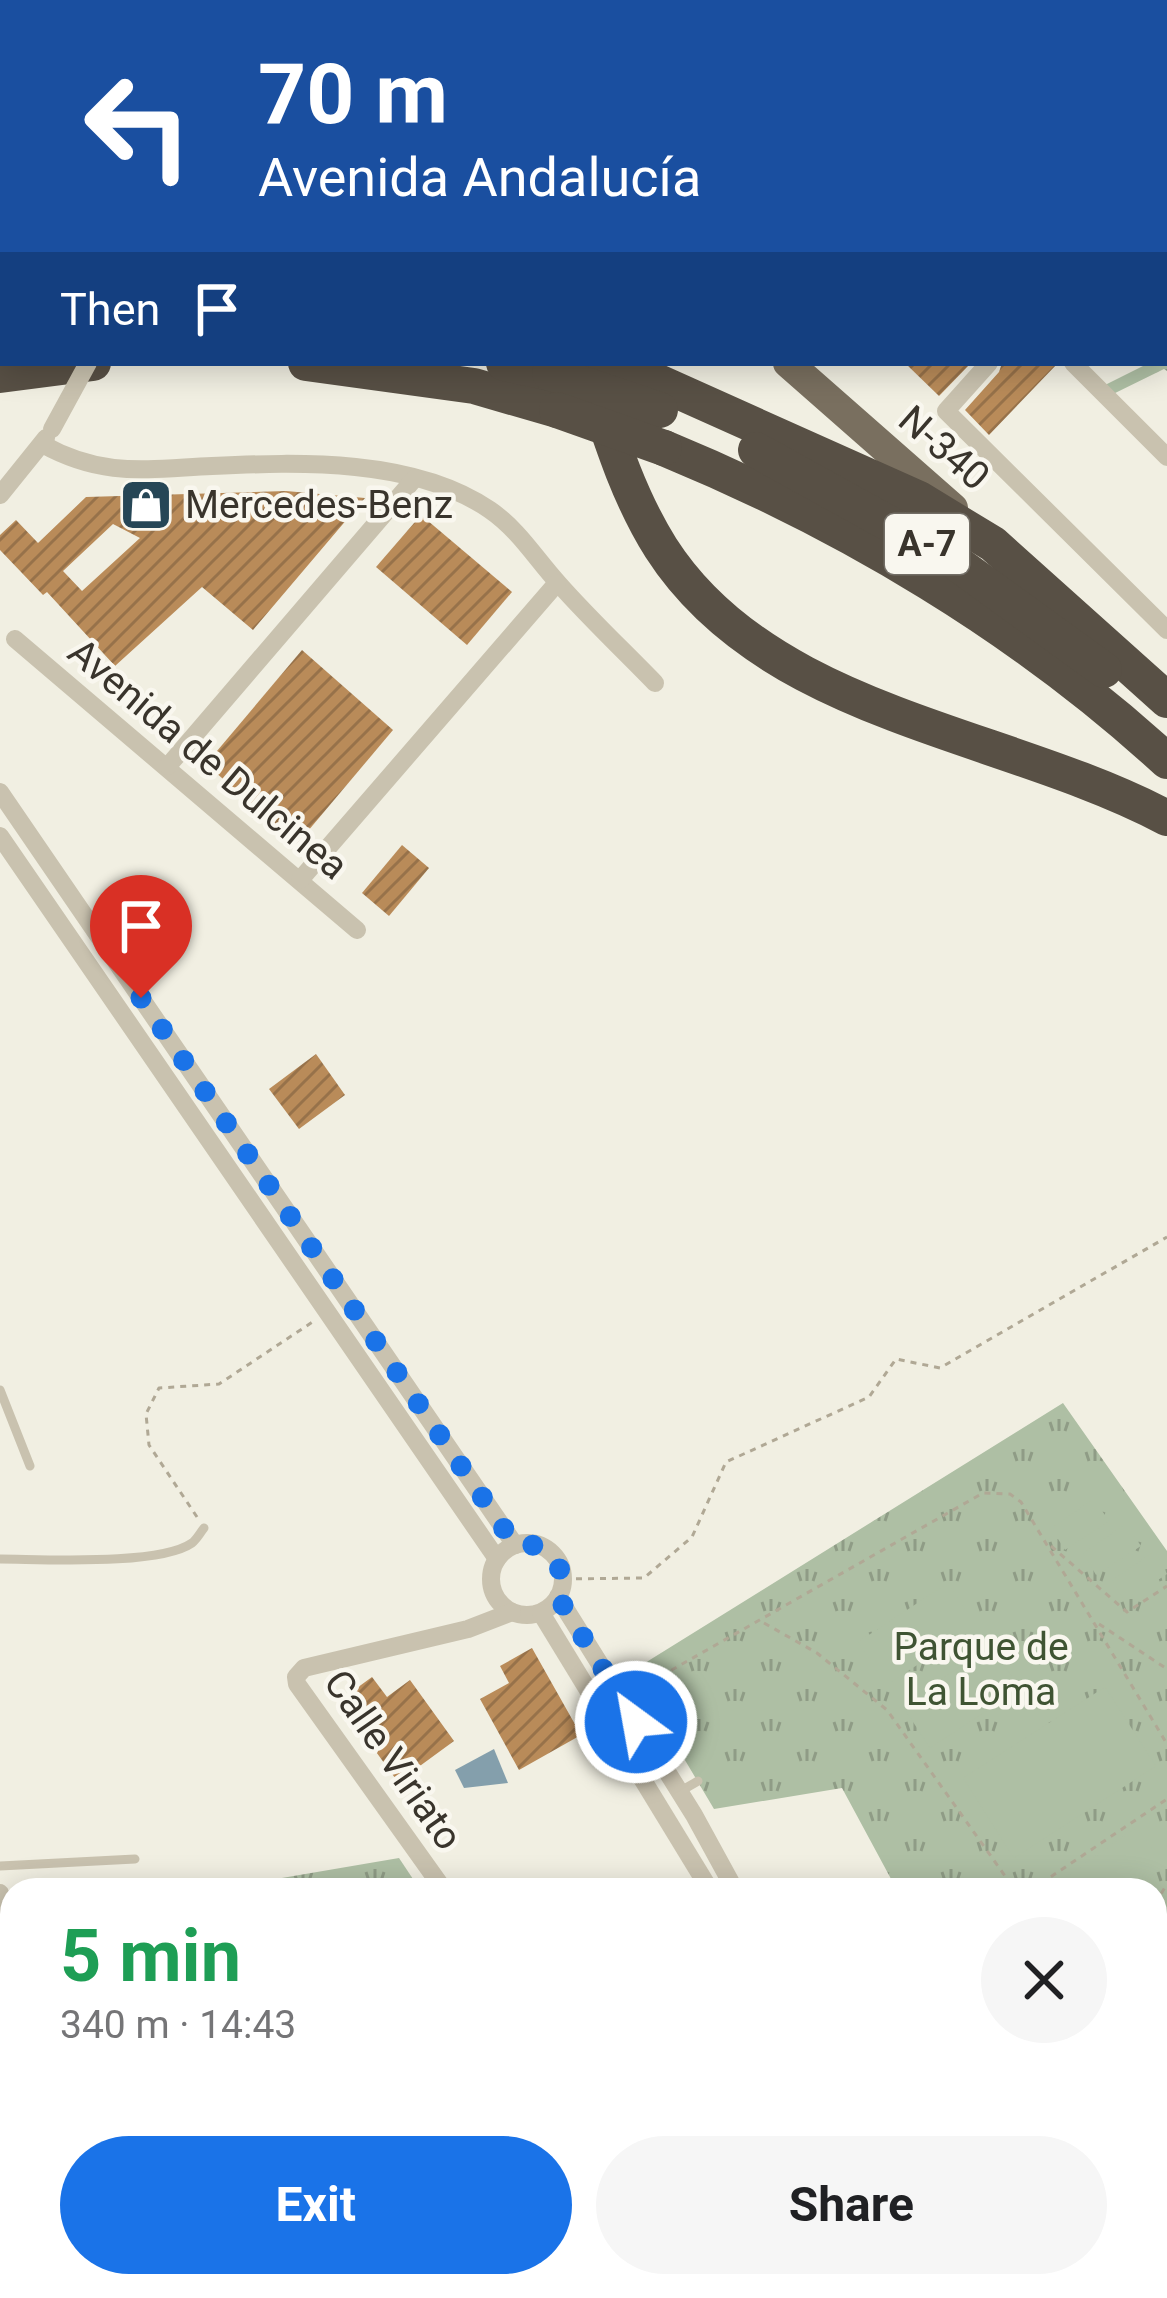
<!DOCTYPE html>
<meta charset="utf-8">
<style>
:root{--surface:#fff;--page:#f6f6f6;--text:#202124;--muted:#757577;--accent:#1a73e8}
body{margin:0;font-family:Roboto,sans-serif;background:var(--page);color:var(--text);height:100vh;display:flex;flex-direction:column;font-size:45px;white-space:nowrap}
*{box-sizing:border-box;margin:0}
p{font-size:39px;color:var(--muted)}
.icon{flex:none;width:66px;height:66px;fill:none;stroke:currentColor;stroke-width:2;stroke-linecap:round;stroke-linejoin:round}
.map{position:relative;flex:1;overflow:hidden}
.side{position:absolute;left:0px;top:1878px;width:1167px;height:420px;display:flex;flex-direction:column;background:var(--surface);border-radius:36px 36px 0 0;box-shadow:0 6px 30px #0003}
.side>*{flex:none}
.banner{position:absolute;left:0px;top:0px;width:1167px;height:366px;box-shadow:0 6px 30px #0003;background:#1a4fa0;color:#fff;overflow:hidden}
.pin{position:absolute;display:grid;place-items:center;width:102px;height:102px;color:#fff;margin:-123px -51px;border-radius:50% 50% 50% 0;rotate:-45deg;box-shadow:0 0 12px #0007}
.pin .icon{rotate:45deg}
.me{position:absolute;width:132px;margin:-66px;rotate:328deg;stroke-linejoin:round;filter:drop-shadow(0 0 9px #0008)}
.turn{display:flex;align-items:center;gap:42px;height:252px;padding:0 60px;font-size:54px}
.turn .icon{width:156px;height:156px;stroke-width:2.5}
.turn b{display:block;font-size:84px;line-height:102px}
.then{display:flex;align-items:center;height:114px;padding:0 60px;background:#0003;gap:24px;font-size:45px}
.round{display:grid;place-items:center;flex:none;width:126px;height:126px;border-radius:63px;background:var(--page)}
.summary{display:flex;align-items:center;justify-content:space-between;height:204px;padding:0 60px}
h1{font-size:72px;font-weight:700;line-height:90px;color:#1e9e55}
.primary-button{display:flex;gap:24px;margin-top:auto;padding:24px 60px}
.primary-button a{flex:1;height:138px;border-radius:72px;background:var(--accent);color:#fff;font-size:48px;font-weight:700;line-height:138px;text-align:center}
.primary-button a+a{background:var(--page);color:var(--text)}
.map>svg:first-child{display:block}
</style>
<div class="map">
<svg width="1167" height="2298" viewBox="0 0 1167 2298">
<defs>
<pattern id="grass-tufts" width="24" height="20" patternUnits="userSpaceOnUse" patternTransform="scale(3)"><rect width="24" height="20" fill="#aebfa4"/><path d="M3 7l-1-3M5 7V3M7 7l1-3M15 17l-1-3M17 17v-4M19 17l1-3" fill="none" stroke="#8f9c86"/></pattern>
<pattern id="building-hatch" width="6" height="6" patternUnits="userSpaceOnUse" patternTransform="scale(3)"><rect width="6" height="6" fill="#b98b59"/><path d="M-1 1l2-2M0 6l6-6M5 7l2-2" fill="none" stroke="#97724a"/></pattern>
</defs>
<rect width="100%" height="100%" fill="#f1efe2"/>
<g fill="url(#grass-tufts)">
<polygon points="1167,354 1167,371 1164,369 1107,397 1099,388 1149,363 1164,363"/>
<polygon points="1063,1403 1167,1551 1167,1914 1155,1932 1155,1890 897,1890 842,1788 714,1809 632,1671"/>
<polygon points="399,1858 417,1885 388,1890 223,1888"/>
</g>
<g fill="#aebfa4">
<polygon points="1094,1499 1109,1521 1065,1550 1051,1528"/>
<polygon points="1126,1524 1141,1546 1096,1575 1083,1553"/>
<polygon points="1155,1551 1167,1574 1125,1602 1112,1580"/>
<polygon points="948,1583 976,1626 887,1685 858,1642"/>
<polygon points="991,1646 1020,1689 930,1748 902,1705"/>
<polygon points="1105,1687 1156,1766 1014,1858 963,1778"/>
<polygon points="1137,1827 1152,1848 1122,1890 1060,1890 1056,1884"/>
</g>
<polygon fill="#849fac" points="494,1749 508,1783 464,1788 455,1770"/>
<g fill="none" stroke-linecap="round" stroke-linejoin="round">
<polyline stroke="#849fac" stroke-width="6" points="0,2265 12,2263"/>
<g stroke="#849fac" stroke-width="33">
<polyline points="1155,2033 1167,2013"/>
<polyline points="561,2298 594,2286"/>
</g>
</g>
<g fill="url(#building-hatch)" fill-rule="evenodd">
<polygon points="905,363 971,363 939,396"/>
<polygon points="1002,363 1058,363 989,435 965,410 999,372"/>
<path d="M286,491L365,498L253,630L202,587L115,666L47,592L43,595L0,550V535L16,520L38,543L86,497ZM113,524L140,538L82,591L63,571Z"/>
<polygon points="421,515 512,592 467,645 376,567"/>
<polygon points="302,650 393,730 297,844 206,764"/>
<polygon points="402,845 429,868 389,916 362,893"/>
<polygon points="316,1054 345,1095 299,1129 269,1089"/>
<polygon points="532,1648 581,1735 519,1770 480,1699 509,1683 500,1666"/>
<polygon points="372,1677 387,1697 410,1680 454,1741 398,1782 339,1701"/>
</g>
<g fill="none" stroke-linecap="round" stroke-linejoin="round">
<g stroke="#b0a895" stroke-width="3" stroke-dasharray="6 6" stroke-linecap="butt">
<polyline points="245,0 248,3"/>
<polyline points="197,1517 149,1445 146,1414 159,1388 219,1384 314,1321"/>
<polyline points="1051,1546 1127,1612 1167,1586"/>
<polyline points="564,1579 644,1578 692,1537 726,1462 869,1397 896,1359 940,1368 1167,1237"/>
<polyline points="764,1623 817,1653 887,1710 1015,1890"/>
<polyline points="1099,1624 1167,1669"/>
<polyline points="640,1688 983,1493 1010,1494 1021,1502 1167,1744"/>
<polyline points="1031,1890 1167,1799"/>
<polyline points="1155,1904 1167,1884"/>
<polyline points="1155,1960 1167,1943"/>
</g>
<g stroke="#c9c2af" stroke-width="9">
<polyline points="1140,0 1145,3"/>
<polyline points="1164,14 1167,16"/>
<polyline points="0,1390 30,1466"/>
<path d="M0,1559C42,1559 159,1566 192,1543C197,1539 200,1533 204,1528"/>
<polyline points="650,1745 670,1733"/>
<polyline points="679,1792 698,1781"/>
<polyline points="0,1866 135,1859"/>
<polyline points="559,1890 599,1883 611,1890"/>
<polyline points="1155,2162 1167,2161"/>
</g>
<g stroke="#c9c2af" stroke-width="18">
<polyline points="931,0 935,3"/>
<polyline points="1164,95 1167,90"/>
<polyline points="1164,194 1167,197"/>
<polyline points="989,363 946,411 1167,630"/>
<polyline points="1073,363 1167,457"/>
<path d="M42,444C103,478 146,469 212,466C300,462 414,458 490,510C519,530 536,559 559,584C589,618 623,650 655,683"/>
<polyline points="0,495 46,438"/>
<polyline points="15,639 357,930"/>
<polyline points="168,766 415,478"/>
<polyline points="0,792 515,1545"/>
<polyline points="0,836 497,1559"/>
<polyline points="300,880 557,583"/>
<circle cx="527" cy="1579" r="36"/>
<polyline points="558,1597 694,1815 735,1890"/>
<polyline points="541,1613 710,1890"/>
<polyline points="444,1890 297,1684 296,1677 304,1668 468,1629 512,1612"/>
<polyline points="0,1893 12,1947"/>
<polyline points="0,2011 12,2013"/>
<polyline points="0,2047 12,2048"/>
<polyline points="1155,2122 1167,2125"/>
<polyline points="1155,2143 1167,2145"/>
<polyline points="0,2246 12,2245"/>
<polyline points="105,2298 107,2286"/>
<polyline points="691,2298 726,2286"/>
<polyline points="721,2298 751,2286"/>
<polyline points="1152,2298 1167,2284"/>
</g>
<g stroke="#796f5f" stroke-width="30">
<polyline points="354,0 357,3"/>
<polyline points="391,0 394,3"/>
<polyline points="788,363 953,508"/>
</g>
<g stroke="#585045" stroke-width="36">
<polyline points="0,281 3,279"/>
<polyline points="0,322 3,321"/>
<polyline points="306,363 474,386 557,410"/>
<polyline points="504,363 550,373"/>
<path d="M586,363C607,426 625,491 661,548C768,715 1003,731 1167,818"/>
<polyline points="597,363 658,382 919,499 993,544 1167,700"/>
<polyline points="0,375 93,363"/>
<path d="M664,448C846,523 1021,627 1167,761"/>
<polyline points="756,450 944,554 1104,670"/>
</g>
<polyline stroke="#c9c2af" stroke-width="18" points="52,429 88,363"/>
<g stroke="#585045" stroke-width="36">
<polyline points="550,373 660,410"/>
<polyline points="557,410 664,448"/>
</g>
</g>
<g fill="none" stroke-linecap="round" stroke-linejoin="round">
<path stroke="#1a73e8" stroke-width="21" stroke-dasharray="0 37.8" d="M141,998L515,1545C549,1540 569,1565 558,1597L636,1722"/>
</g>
<defs>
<g id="shop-square" transform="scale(2.7)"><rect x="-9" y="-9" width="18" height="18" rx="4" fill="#264656" stroke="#f9f7ef"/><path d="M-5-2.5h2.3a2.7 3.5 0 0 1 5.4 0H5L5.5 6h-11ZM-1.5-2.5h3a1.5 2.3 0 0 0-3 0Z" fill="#fff"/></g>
</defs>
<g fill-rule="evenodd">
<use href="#shop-square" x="146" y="505"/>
</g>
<g text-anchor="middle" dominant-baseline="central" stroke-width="9" stroke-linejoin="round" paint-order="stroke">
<rect fill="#f9f7ef" stroke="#736e66" stroke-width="3" x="885" y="514" width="84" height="60" rx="9"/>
<g font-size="36" font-weight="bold" fill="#39342c">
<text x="927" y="544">A-7</text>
</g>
<g font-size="39" fill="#39342c" stroke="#f9f7ef">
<text transform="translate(944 448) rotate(41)">N-340</text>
<text transform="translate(208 759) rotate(40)">Avenida de Dulcinea</text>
<text transform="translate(393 1760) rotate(55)">Calle Viriato</text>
</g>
<g font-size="39" fill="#39342c" stroke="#f9f7ef" text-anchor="start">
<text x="185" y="505">Mercedes-Benz</text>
</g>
<g font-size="39" fill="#3f5433" stroke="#f9f7ef">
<text x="981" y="1647">Parque de<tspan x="981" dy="45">La Loma</tspan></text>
</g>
</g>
</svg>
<div class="pin" style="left:141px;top:998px;background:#d93025"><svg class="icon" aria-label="arrive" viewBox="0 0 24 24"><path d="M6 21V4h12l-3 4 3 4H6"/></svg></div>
<svg class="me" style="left:636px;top:1722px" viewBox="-20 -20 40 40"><circle r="17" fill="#1a73e8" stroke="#fff" stroke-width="3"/><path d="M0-11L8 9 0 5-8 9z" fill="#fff"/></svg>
<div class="banner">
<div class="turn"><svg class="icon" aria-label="left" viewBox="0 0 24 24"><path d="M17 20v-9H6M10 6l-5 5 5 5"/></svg><div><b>70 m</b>Avenida Andalucía</div></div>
<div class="then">Then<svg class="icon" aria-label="arrive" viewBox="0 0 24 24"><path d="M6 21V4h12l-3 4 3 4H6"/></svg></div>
</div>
<section class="side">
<div class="summary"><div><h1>5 min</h1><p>340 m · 14:43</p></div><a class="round"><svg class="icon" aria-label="close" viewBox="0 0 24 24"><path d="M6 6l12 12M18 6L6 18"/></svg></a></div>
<div class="primary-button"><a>Exit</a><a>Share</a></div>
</section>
</div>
